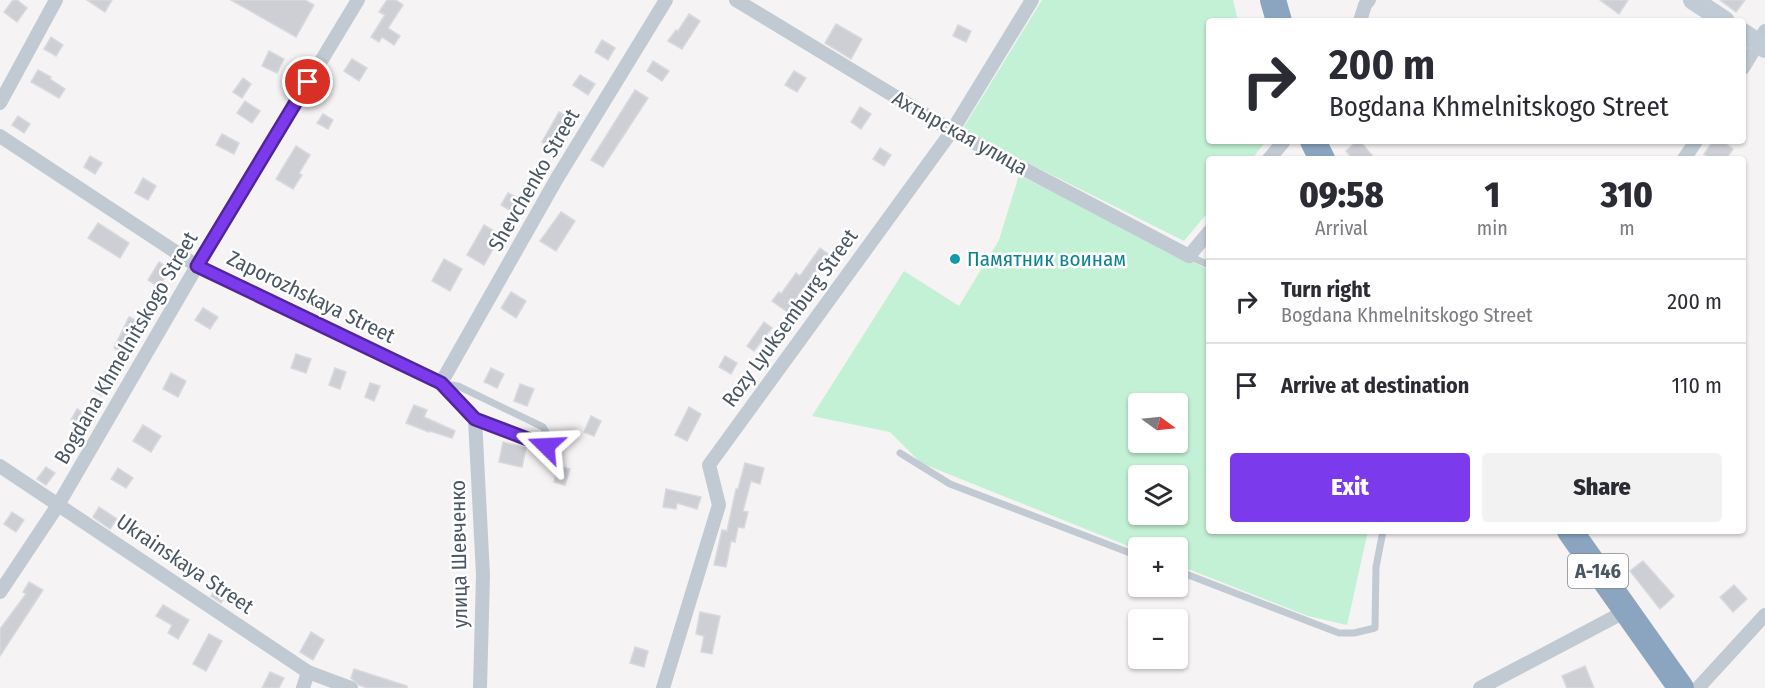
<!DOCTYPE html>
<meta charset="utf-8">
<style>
:root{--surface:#fff;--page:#f2f2f3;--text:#2b2b33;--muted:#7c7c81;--line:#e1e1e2;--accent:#7c3aed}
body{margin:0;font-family:"Fira Sans Condensed",sans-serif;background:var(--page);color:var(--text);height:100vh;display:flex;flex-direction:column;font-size:22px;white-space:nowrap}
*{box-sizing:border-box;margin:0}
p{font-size:20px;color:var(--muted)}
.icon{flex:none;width:33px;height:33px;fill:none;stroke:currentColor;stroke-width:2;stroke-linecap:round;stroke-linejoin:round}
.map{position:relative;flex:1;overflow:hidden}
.panel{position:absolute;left:1206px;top:156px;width:540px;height:378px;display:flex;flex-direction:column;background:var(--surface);border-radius:6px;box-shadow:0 2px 4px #0004}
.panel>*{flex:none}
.guide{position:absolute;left:1206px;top:18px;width:540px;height:126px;border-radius:6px;box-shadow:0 2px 4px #0004;background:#fff;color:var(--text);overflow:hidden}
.needle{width:39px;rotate:105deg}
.controls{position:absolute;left:1128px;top:393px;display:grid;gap:12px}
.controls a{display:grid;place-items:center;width:60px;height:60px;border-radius:6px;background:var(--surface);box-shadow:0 2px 4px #0004;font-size:30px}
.pin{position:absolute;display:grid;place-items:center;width:51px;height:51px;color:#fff;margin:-26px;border:3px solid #fff;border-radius:50%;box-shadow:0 2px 6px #0007}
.me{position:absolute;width:66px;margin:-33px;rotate:291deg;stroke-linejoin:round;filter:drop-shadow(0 0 4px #0008)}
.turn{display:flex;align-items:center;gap:21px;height:126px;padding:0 24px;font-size:27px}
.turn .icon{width:78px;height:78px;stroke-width:2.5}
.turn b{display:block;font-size:42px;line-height:51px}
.eta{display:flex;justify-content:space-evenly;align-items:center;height:102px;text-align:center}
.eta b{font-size:36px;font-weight:800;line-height:42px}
.action{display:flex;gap:12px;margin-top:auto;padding:12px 24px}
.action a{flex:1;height:69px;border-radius:6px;background:var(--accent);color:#fff;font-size:24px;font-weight:800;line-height:69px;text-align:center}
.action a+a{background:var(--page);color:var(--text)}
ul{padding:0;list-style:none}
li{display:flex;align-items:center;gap:18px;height:84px;padding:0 24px;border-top:2px solid var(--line)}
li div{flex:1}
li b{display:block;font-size:22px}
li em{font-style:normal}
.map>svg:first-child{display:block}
</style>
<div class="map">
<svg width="1765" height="688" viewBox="0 0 1765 688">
<rect width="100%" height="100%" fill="#f5f3f3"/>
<g fill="#c3f1d5" fill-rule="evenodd">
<polygon points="1042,0 1233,0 1238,21 1209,21 1209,141 1266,141 1252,159 1209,159 1209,211 1184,241 962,130"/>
<path d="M1019,175L1209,270V531H1368L1347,625L1308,616L1178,565V548H1138V550L921,463L890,432L812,416L904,271L959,306L999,240ZM1138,404H1178V442H1138ZM1138,476H1178V514H1138Z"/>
</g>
<g fill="#cdcfd5" stroke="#d7d9de" stroke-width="1.5">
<polygon points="13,0 17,0 27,8 17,22 4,12"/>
<polygon points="87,0 112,0 105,12"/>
<polygon points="231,0 305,0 314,5 296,37"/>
<polygon points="387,0 396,0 403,5 388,28 400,36 394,45 382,37 379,42 371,37 385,15 379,12"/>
<polygon points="1600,0 1628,0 1619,14"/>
<polygon points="1720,0 1745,0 1736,12"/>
<polygon points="689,14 700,21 682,49 668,41 676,30 678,31"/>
<polygon points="836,24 862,39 851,59 825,43"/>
<polygon points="958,25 971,31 966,42 953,36"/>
<polygon points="51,37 63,45 56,56 44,49"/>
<polygon points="602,40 615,48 608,60 595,52"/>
<polygon points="269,51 284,59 277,73 262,66"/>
<polygon points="352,59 367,68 359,81 344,71"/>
<polygon points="653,61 669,71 662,81 647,71"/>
<polygon points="38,70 51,77 50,79 65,89 59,98 31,82"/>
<polygon points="794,71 806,78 797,92 785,85"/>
<polygon points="580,75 595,84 588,95 573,85"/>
<polygon points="243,78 251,84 242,98 233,92"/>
<polygon points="635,90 648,98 603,167 591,160"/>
<polygon points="245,101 260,111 252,123 237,113"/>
<polygon points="860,107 871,114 861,129 851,122"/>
<polygon points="559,112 573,120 553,150 542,142"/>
<polygon points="323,114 333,120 328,129 317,123"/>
<polygon points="18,116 30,124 24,133 12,125"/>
<polygon points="222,134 239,143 234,154 216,145"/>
<polygon points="1357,141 1360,141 1375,159 1353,159 1346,151"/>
<polygon points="1713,141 1722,141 1733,149 1726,159 1711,159 1704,154"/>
<polygon points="296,146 310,155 299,173 302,175 293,189 276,179"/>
<polygon points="880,148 891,155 884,166 873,159"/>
<polygon points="90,156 102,163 95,174 84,167"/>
<polygon points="143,178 156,186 148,200 135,193"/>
<polygon points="508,193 522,200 515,213 501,205"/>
<polygon points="561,212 575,221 556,251 540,241"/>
<polygon points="98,223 129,243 120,258 88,238"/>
<polygon points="484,225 501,235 484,265 467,255"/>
<polygon points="820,248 832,257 820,273 816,270 794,302 795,304 789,313 772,301 779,292 781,294 796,273 800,276"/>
<polygon points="444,259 462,269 450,291 432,281"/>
<polygon points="159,262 170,269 159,287 148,280"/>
<polygon points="511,292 526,301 516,318 501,308"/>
<polygon points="203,308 218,317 210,329 195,320"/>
<polygon points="129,317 144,324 126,355 114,348"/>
<polygon points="764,322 772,328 754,351 747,346"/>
<polygon points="296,354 311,359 306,373 291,368"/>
<polygon points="725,356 737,363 731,374 719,367"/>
<polygon points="335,368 346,372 340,389 329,385"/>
<polygon points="491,368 504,374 497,388 484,382"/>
<polygon points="107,369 116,375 102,396 93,390"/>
<polygon points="171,373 186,381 178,397 163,389"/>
<polygon points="370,383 380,386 374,401 365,397"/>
<polygon points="520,384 534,389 527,406 514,401"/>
<polygon points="414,405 427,410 424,417 455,431 452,438 430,431 429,432 406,423"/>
<polygon points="689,407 701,414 687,441 675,435"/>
<polygon points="77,409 90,416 84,427 71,420"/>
<polygon points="591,416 601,421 594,436 584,432"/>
<polygon points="143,425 161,436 151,452 133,441"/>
<polygon points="503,442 526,448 522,467 499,462"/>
<polygon points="745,463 764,468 760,484 751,481 743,511 748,512 744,528 738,527 735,542 731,541 726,567 714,565 722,530 727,531 736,489 738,489"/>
<polygon points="558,466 570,469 565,485 554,482"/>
<polygon points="46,467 55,473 46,485 37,479"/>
<polygon points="118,468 133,478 126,488 111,479"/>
<polygon points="666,489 701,497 697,509 677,503 676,509 663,507"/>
<polygon points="99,507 117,519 110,529 93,517"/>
<polygon points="12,512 24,520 16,532 4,524"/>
<polygon points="1643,561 1674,596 1660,609 1630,571"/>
<polygon points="29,582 43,590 0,656 0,629 26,594 23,592"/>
<polygon points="219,584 229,591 221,603 211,596"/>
<polygon points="1734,585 1747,599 1733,612 1720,597"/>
<polygon points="163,605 189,620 178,639 168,633 172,625 156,616"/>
<polygon points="700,612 720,616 712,654 701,652 704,636 696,634"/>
<polygon points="311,632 324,640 313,660 300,652"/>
<polygon points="209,634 222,641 206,671 193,664"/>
<polygon points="635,647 648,651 644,667 630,663"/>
<polygon points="1585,666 1594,688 1567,688 1562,676"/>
<polygon points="354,669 407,686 407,688 367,688 359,685 351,678"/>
<polygon points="270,672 284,678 279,688 262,688"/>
</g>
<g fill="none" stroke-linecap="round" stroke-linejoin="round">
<g stroke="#c1cad2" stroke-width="7">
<polyline points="1189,256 1209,265"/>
<polyline points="445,384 458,386 543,427 549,437 546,446"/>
<polyline points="900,453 950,484 1138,556"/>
<polyline points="1178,571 1339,633 1354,633 1375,628 1376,567 1383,531"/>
</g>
<g stroke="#c1cad2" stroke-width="14">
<polyline points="736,0 952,131 1189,256 1209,232"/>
<polyline points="1360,21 1365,5 1369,0"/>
<polyline points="1743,68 1765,31"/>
<polyline points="0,103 56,0"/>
<polyline points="0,136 197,266 441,383 475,419 546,446"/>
<polyline points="1269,159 1284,141"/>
<polyline points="1684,159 1696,141"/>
<polyline points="441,383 556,180 666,0"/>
<polyline points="475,419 483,575 480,688"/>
<polyline points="0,466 308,672 351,688"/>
<polyline points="0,592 58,505 197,266 358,0"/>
<polyline points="303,688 308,672"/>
<polyline points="663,688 719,505 709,465 952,131 1032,0"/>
<polyline points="1480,688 1626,611"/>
<polyline points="1698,688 1765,615"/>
</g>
<g stroke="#c1cbd6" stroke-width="20">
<polyline points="1693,0 1725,21"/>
<polyline points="1743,33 1765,48"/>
</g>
<g stroke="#8ba5c1" stroke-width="26">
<polyline points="1273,0 1279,21"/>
<polyline points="1313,141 1322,159"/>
<polyline points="1570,531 1681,688"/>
</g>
</g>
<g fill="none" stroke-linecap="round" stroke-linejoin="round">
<g stroke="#51269a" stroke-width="15">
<polyline id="route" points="308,82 197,266 441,383 475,419 546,446"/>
</g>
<use href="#route" stroke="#7c3aed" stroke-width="10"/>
</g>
<circle fill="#0f9aa8" stroke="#fff" stroke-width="2" cx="955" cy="259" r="6"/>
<g text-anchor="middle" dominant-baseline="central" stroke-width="5" stroke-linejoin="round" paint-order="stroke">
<rect fill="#fff" stroke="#808990" stroke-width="1.5" x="1568" y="554" width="60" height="34" rx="4.5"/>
<g font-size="20" font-weight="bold" fill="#4a5661">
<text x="1598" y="571">А-146</text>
</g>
<g font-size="21" fill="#4a5661" stroke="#fff">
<text transform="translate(960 133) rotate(29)">Ахтырская улица</text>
<text transform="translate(534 180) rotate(-60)">Shevchenko Street</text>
<text transform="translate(311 297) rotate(26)">Zaporozhskaya Street</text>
<text transform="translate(790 318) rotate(-54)">Rozy Lyuksemburg Street</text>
<text transform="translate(126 348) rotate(-60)">Bogdana Khmelnitskogo Street</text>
<text transform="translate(459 554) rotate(-91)">улица Шевченко</text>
<text transform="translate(185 564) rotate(34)">Ukrainskaya Street</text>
</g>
<g font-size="21" fill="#0d838f" stroke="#fff" text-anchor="start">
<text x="967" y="259">Памятник воинам</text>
</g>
</g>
</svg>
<div class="controls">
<a><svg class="needle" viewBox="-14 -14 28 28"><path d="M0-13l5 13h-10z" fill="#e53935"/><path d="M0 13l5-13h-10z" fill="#7c7c81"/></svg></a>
<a><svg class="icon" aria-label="layers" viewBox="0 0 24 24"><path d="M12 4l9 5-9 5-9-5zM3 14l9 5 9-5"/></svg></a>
<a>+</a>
<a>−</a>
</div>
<div class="pin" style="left:308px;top:82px;background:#d93025"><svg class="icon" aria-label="arrive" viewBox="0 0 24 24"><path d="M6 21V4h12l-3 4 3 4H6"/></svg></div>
<svg class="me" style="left:546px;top:446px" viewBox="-20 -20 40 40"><path d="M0-17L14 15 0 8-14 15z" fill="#7c3aed" stroke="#fff" stroke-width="4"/></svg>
<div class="guide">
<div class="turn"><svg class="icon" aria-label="right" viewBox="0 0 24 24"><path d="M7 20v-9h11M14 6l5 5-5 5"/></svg><div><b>200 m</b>Bogdana Khmelnitskogo Street</div></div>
</div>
<section class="panel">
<div class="eta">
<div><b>09:58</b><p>Arrival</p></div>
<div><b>1</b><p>min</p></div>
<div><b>310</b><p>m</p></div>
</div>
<ul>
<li><svg class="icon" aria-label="right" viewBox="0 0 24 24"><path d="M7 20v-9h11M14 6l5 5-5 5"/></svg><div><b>Turn right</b><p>Bogdana Khmelnitskogo Street</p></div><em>200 m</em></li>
<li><svg class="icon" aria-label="arrive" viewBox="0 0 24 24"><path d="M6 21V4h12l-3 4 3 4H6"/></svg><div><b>Arrive at destination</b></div><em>110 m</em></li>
</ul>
<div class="action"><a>Exit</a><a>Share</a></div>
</section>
</div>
